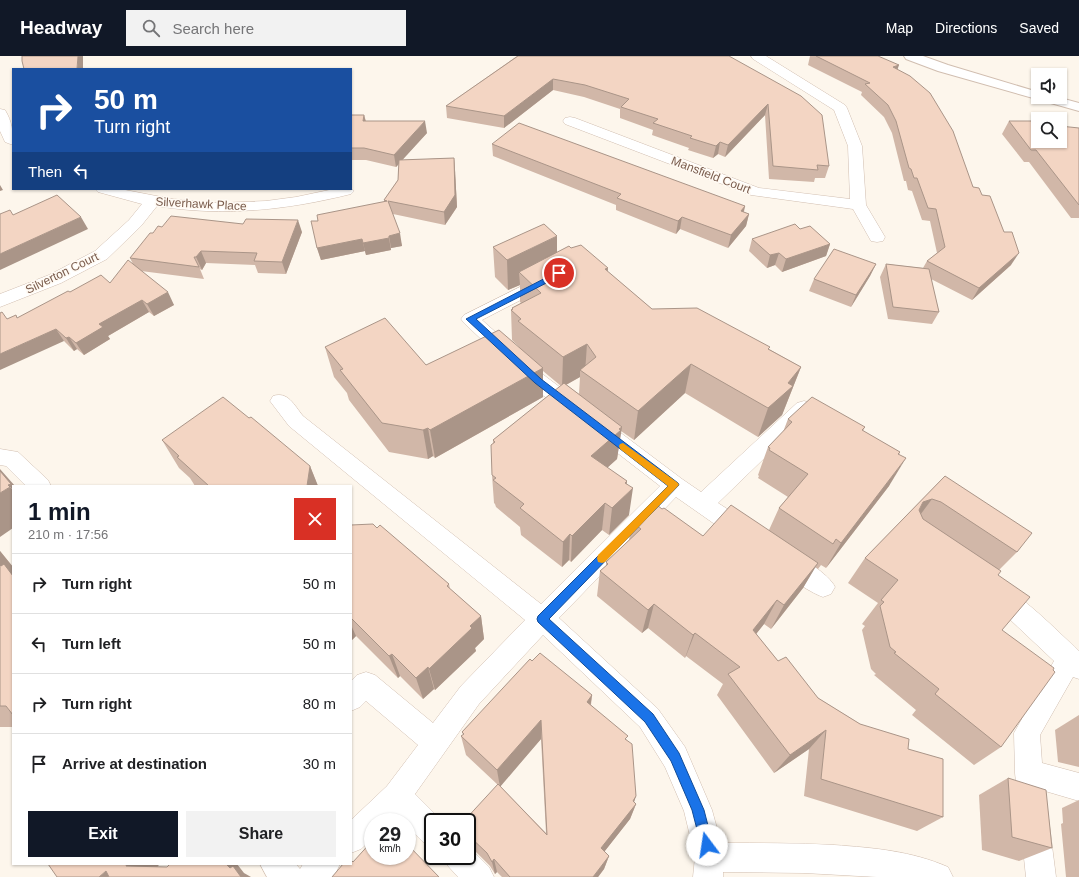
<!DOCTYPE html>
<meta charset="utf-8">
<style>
:root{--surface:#fff;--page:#f2f2f2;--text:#202124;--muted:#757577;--line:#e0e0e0;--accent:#111827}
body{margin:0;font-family:Helvetica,sans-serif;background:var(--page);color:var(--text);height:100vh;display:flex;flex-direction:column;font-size:15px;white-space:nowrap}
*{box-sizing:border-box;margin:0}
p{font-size:13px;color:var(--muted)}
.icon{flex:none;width:22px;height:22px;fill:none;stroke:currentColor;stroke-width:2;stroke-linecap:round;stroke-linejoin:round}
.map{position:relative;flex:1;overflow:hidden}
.details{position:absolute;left:12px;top:429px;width:340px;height:380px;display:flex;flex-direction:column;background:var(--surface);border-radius:0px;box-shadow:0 1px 3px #0004}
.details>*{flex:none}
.guide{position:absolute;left:12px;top:12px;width:340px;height:122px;border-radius:0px;box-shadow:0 1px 3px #0004;background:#1a4fa0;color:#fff;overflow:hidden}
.buttons{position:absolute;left:1031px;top:12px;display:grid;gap:8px}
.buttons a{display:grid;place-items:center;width:36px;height:36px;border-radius:0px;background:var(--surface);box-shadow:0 1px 3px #0004;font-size:20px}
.speed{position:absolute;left:364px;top:757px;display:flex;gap:8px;font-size:20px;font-weight:700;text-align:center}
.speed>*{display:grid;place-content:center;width:52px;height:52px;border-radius:50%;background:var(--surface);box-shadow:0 1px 3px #0004;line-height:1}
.speed small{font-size:10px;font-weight:400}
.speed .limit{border:2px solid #111;border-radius:6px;background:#fff;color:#111}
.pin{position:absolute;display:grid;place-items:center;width:34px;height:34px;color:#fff;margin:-17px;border:2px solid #fff;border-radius:50%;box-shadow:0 1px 4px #0007}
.me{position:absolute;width:44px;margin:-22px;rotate:346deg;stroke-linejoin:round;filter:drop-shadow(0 0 3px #0008)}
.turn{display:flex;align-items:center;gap:14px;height:84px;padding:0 16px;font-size:18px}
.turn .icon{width:52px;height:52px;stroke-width:2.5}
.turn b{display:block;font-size:28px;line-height:34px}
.then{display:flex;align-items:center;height:38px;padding:0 16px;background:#0003;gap:8px;font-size:15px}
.round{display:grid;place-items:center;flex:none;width:42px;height:42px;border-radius:0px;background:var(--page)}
.head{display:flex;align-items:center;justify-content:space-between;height:68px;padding:0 16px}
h1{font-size:24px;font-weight:700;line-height:30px;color:var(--accent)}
.cta{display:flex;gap:8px;margin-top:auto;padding:8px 16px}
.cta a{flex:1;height:46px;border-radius:0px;background:var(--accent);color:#fff;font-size:16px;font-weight:700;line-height:46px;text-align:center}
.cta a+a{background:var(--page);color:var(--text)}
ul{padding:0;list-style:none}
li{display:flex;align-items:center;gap:12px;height:60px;padding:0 16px;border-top:1px solid var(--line)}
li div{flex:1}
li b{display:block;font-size:15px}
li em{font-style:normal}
header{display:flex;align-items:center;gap:24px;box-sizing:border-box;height:56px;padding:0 20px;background:var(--accent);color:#fff}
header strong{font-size:19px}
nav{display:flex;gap:22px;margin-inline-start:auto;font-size:14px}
.search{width:280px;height:36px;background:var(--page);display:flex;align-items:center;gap:10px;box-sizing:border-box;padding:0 14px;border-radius:0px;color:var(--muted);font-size:15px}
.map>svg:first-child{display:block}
</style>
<header>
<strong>Headway</strong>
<div class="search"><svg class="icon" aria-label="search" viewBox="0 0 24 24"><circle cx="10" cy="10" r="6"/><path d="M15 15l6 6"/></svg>Search here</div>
<nav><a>Map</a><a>Directions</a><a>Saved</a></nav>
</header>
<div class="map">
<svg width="1079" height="821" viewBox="0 0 1079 821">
<rect width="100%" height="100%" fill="#fdf6ec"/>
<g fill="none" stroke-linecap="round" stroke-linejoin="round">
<g stroke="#d1beb0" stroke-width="1">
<g id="minor">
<polygon points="751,0 766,0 845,49 847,52 862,90 866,149 885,181 883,185 877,186 871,185 853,153 751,139 565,68 563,65 565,62 570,61 575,62 759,132 850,143 848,90 834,54 753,3"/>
<path d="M0,53L5,54C12,65 13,76 13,89L5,86L0,75Z"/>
<path d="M351,132L354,135L351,138C287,154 223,161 157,150L141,170L107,203L61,227L0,251V238L49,219L95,195L129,164L142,148L98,136L95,133H120L172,143L219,147L266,145L296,141L334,133H351Z"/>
<path d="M544,219L550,221L553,225L550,229L482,264L545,320L682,423L701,436L797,347L804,345L811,347L814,352L811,357L718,447L752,469L755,476L752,483L744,485L736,483L676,441L559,562L658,653L685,691L712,754L721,787C759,787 796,787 834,789C875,792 911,795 948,811L953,821H877L804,817L723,816V821H693L695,801L684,755L665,711L640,671L543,579L479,648L415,738L443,766H433V790L423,786L407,770V766H403L397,759L390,766H373V782L361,793L351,797V764L387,730L418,689L366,645L360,651L351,655V625L357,619L366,616L375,619L433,667L461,630L525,564L289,370L270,345L273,340C288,335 294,349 303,360L541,548L660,430L531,330L464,267L461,263L464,259Z"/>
<polygon points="0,393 18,396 48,424 51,430 26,430 6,410 0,409"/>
<path d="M786,495C800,500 829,518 835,531L831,538L823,541C809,536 781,518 775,505L778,498Z"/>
<path d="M995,527C1022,538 1056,574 1079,595V623L1073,621L1040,679L1042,707L1079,717V745L1045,735L1056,821H1026L1015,717L1014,677L1054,605L1003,557L987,545L983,538L987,531Z"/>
<polygon points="467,789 489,811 494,821 458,821 448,810 444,800 467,800"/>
<polygon points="260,808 296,808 300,813 303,808 340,808 335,818 332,821 267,821"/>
</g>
</g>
<g stroke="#d1beb0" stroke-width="2">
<polygon id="tertiary" points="904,0 923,0 948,9 1038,36 1038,41 1057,41 1079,47 1079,55 938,15 906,3"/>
</g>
<use href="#minor" fill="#fff" fill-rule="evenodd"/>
<use href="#tertiary" fill="#fff" fill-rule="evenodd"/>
</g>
<g fill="#d1b7a8" fill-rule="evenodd">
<polygon points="495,0 729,0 829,110 825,122 815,122 814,126 769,123 765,59 725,101 718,98 713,102 688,94 689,92 652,79 653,74 620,62 620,53 584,41 553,34 504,72 447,62 446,50 517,0"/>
<polygon points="810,0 878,0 897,14 973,131 1011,209 972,244 931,223 939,256 932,268 888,263 880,221 886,208 923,212 927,205 937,197 930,165 922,164 912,135 908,134 906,125 904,125 892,77 884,61 861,39 862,36 808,9"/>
<polygon points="351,59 364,59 366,65 427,77 402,104 454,102 455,114 457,151 445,169 393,158 402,190 391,192 391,194 366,199 365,195 321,204 317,192 318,165 384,146 384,144 398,124 399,108 396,111 366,104 351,104"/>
<polygon points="1009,65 1038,85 1079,72 1079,162 1071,162 1029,106 1024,106 1002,78"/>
<polygon points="492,88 745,150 744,156 749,158 746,170 728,192 680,173 676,178 616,154 616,149 493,100"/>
<polygon points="162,171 302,176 286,218 258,217 255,209 206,207 202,214 200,213 204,223 141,215 174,249 154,260 149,256 108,280 110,283 84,299 77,293 74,295 64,285 7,263 18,262 70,236 110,227 133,208 130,202 153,177"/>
<polygon points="800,173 830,188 826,200 782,216 775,209 767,212 749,195 752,183"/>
<path d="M493,191L557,196L571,192L608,216L652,253L769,293L801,311L782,359L758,381L685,337L634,384L621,375L617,403L607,412L627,425V428L629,459L609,479L602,474L571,506L569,504L562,511L521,479L520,471L496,451L495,448L494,447L492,419L493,384L561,330L543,315V341L435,402L433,400L428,403L389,396L349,344L347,337L334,321L325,291L426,309L519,291L512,284L511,254L512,253V252L521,247L520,246V229L508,234L495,221ZM580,321L579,338L566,329Z"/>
<polygon points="876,208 870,220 851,251 809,235 814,223"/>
<polygon points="788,363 865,371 863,375 900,396 889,430 826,512 821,509 818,513 815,511 803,532 771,573 764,568 756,578 778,605 818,642 860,668 908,693 943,761 917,775 804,740 809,693 774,717 717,639 723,628 686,600 685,602 648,572 642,577 597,540 600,515 606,510 606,506 629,484 632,466 662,453 703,480 769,474 779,452 788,441 758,422 759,420 758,419 768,391 783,376"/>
<polygon points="162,384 310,410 318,430 195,430 190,422 179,412"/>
<polygon points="945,420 1017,496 999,514 998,519 1002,574 1001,691 974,709 912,659 916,654 874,619 876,618 871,613 862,574 865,570 862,568 878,547 848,527 865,502"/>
<polygon points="351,469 449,528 450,533 481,560 484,583 475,592 476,595 435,634 434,633 423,643 400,620 398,622 356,580 351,585"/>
<polygon points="0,495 13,511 13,671 0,671"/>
<path d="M532,605L592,639L591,649L627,684L636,740L634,746L636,748L630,763L604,796L609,800L604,813L598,821H502L497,816L495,818L490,810L467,787V766L498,729L466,699L461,680L463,679L462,676ZM541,683L546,777L500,730Z"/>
<polygon points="1079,659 1079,711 1058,706 1055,674"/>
<polygon points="1008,722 1052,792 1019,805 982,794 979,739"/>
<polygon points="1079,744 1079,821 1066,821 1061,768 1063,767 1062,752"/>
</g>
<g fill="#aa9588">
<polygon points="78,0 83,0 83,13 77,13"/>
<polygon points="899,9 895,21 893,11"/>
<polygon points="553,23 553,34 504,72 504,60"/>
<polygon points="768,48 765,59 725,101 728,89"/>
<polygon points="364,59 367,71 363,65"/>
<polygon points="425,65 427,77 396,111 394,99"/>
<polygon points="720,86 718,98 713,102 716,90"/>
<polygon points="454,102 455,114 457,151 445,169 444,156"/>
<polygon points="0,129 3,134 0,135"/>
<polygon points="745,150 742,162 741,155"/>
<polygon points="749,158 746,170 728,192 731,179"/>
<polygon points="81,161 88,173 0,214 0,198"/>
<polygon points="682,161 680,173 676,178 678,165"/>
<polygon points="298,164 302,176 286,218 282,206"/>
<polygon points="400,177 402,190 391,192 389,180"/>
<polygon points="557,180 557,210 519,216 520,229 508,234 507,204"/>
<polygon points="389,182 391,194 366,199 363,187"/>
<polygon points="362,183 365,195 321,204 317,192"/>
<polygon points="830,188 826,200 782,216 786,203"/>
<polygon points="201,195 206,207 202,214 196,201"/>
<polygon points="779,197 775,209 767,212 770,199"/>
<polygon points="1019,197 1011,209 972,244 979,232"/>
<polygon points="876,208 870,220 851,251 856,239"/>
<polygon points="608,212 606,242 605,213"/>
<polygon points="168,236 174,249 154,260 147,248"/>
<polygon points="142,244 149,256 108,280 110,283 84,299 76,287 99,268"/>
<polygon points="56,273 64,285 0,314 0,298"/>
<polygon points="69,281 77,293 74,295 66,282"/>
<polygon points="587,288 585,317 580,314 580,321 562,331 563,301"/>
<polygon points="691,308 685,337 634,384 638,355"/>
<polygon points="801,311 782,359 758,381 768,352"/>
<polygon points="543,312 543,341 435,402 430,374"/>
<polygon points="622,371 617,403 589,428 591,400"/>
<polygon points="428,372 433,400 428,403 423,374"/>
<polygon points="906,402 889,430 826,512 841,487"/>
<polygon points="310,410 318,430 307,430"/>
<polygon points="0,413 15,430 13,430 13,434 8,429 0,415"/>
<polygon points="627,425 625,440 633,432 629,459 609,479 612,452 625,427"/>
<polygon points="10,431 13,434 13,472 0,481 0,437"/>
<polygon points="932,443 912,470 923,446"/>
<polygon points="605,447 602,474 571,506 572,480"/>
<polygon points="570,478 569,504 562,511 563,486"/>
<polygon points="0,495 13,511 13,521 0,521"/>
<polygon points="818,507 803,532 771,573 784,549"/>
<polygon points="777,544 764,568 741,597 753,574"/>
<polygon points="654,548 648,572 642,577 648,554"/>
<polygon points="481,560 484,583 475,592 476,595 435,634 429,613 470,570"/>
<polygon points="351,569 356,580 351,585"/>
<polygon points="695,577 686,600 685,602 693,579"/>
<polygon points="392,598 400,620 398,622 389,600"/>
<polygon points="428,611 434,633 423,643 416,622"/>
<polygon points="592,639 589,660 587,646"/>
<polygon points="541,664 541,683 500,731 497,714"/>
<polygon points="826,674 809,693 774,717 790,699"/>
<polygon points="636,740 631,755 636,748 630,763 597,805 601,792"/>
<polygon points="609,800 604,813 598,821 593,821"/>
<polygon points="494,803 497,816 495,818 492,806"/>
<polygon points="127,808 160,808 158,810 154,821 126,810"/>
<polygon points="226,808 237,808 244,817 251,821 241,821 230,812"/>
<polygon points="106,815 121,821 99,821"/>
</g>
<g fill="#f3d5c3" stroke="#aa9588">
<polygon points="22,0 78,0 77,13 24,13 22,5"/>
<polygon points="518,0 729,0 801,40 822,59 829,110 817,109 818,114 773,110 768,48 728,89 720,86 716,90 690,82 692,80 653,67 658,63 621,51 629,43 585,29 553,23 504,60 446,50"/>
<polygon points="816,0 878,0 899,9 893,11 910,20 930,37 953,75 973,131 979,132 982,139 990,140 1004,176 1012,176 1019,197 979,232 927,205 945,191 936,153 928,152 917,122 914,122 911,113 909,112 896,65 888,49 865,28 870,27"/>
<polygon points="351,59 364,59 363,65 425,65 394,99 364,92 351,92"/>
<polygon points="1009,65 1038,65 1038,85 1060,85 1060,70 1079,72 1079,149 1036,94 1031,94"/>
<polygon points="519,67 745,150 741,155 749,158 731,179 682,161 678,165 617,142 621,138 492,88"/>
<polygon points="454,102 455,139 444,156 388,145 400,177 389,180 389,182 363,187 362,183 317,192 311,165 318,165 317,159 387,145 384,144 398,124 399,104"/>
<polygon points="57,139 81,161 0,198 0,158 10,154 13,159"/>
<polygon points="171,160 243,168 246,163 298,164 282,206 254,205 257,197 201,195 196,201 194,201 199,211 130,202 150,177 153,177 158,170 162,171"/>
<polygon points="544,168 557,180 507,204 493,191"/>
<polygon points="795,168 800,173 810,170 830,188 786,203 779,197 770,199 752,183"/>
<polygon points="581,189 608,212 605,213 652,253 697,252 770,291 768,293 801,311 788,327 793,330 768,352 691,308 638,355 580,314 596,301 587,288 563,301 518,265 521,263 511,254 513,253 512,252 541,237 519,216 569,190 571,192"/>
<polygon points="834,193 876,208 856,239 814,223"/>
<polygon points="128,204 168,236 147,248 142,244 99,268 103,271 76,287 69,281 66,282 56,273 0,298 0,257 2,256 7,263 16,259 17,262 68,235 70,236 101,219 110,227"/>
<polygon points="886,208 929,213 939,256 893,251"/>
<polygon points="385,262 426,309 499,274 543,312 430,374 428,372 423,374 382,367 340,314 343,313 325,291"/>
<polygon points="564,327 622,371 619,373 621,374 591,400 627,425 625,427 633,432 612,452 605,447 572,480 570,478 563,486 520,452 524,448 493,424 496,422 492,419 491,389 495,386 493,384"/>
<polygon points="223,341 249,362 251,361 310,410 307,430 209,430 177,401 179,400 162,384"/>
<polygon points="812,341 865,371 862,374 900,396 898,398 906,402 841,487 836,483 833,488 779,452 808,418 769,394 770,392 768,391 792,366 788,363"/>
<polygon points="0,415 11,428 8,429 10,431 0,437"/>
<polygon points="945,420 1032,477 1017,496 941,446 932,443 923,446 919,454 923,463 1001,515 998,519 1030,541 1002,574 1054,612 1053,614 1055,616 1001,691 935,638 939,633 894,597 896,596 890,591 880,550 884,546 881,544 898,524 865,502"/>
<polygon points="653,446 662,453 664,452 703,480 731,449 818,507 784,549 777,544 753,574 778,605 786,601 818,642 860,668 909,683 908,693 943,703 943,761 821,723 826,674 790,699 728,618 740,611 695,577 693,579 654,548 648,554 600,515 608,508 606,506 641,473 632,466"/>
<polygon points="373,468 377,472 380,469 449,528 447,530 481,560 470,570 472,572 429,613 428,611 416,622 392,598 389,600 351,562 351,469"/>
<polygon points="4,508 13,520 13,659 6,650 0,650 0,509 1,510"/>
<polygon points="540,597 592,639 587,646 628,680 625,683 632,688 636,740 633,745 636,748 601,792 609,800 593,821 510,821 494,803 492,806 487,797 467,778 467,766 463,766 498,728 547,779 541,664 497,714 461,680 464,678 462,676 530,603 532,605"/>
<polygon points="1008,722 1046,734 1052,792 1012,781"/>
<polygon points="373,784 373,800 407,800 407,788 439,821 332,821 343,808 351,808 351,804 353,806"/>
<polygon points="48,808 127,808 126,810 167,811 170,808 226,808 230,812 233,810 241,821 109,821 106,815 99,821 57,821"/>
</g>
<polygon fill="#1a73e8" stroke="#114b97" points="559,215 562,216 562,219 476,263 541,323 678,427 679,429 549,563 653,658 679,697 704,754 713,789 711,793 707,795 702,793 701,789 692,754 671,705 645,666 538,566 537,563 538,560 668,430 535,327 466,263"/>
<polygon fill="#f59e0b" points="623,387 678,427 679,429 605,506 602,507 598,506 597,502 598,499 668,430 620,393 619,390 620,388"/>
<g text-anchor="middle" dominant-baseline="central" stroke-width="3" stroke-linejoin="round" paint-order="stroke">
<g font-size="12" fill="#7a5c4d" stroke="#fffaf3">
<text transform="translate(711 119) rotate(21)">Mansfield Court</text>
<text transform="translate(201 148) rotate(3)">Silverhawk Place</text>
<text transform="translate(62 217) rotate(-26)">Silverton Court</text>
</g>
</g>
</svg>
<div class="buttons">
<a><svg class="icon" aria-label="sound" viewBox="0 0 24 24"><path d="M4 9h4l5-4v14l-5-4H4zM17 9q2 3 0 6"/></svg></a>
<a><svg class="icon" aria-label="search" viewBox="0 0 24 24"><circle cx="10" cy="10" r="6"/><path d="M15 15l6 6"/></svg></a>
</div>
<div class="speed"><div>29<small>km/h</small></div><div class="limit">30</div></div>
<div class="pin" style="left:559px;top:217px;background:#d93025"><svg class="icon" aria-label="arrive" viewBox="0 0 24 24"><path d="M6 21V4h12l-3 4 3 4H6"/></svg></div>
<svg class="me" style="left:707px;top:789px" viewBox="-20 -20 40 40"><circle r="19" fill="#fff"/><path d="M0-13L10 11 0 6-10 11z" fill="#1a73e8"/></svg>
<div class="guide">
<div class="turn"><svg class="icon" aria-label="right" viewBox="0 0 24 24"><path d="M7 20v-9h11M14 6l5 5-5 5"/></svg><div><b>50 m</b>Turn right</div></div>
<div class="then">Then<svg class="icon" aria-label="left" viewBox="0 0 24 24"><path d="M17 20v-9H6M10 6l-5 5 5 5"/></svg></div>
</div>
<section class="details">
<div class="head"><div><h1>1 min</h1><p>210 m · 17:56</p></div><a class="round" style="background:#d93025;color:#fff"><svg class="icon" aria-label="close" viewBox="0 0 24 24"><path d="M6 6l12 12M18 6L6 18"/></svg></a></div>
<ul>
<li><svg class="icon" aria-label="right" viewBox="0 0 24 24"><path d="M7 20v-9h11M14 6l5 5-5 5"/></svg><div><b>Turn right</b></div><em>50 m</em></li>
<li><svg class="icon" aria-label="left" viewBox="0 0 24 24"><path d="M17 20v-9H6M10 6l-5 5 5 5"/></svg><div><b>Turn left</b></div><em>50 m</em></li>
<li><svg class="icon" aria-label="right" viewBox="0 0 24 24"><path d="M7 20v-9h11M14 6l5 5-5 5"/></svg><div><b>Turn right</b></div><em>80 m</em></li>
<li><svg class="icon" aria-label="arrive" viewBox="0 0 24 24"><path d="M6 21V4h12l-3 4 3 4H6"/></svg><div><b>Arrive at destination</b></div><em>30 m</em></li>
</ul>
<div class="cta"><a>Exit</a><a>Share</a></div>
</section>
</div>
